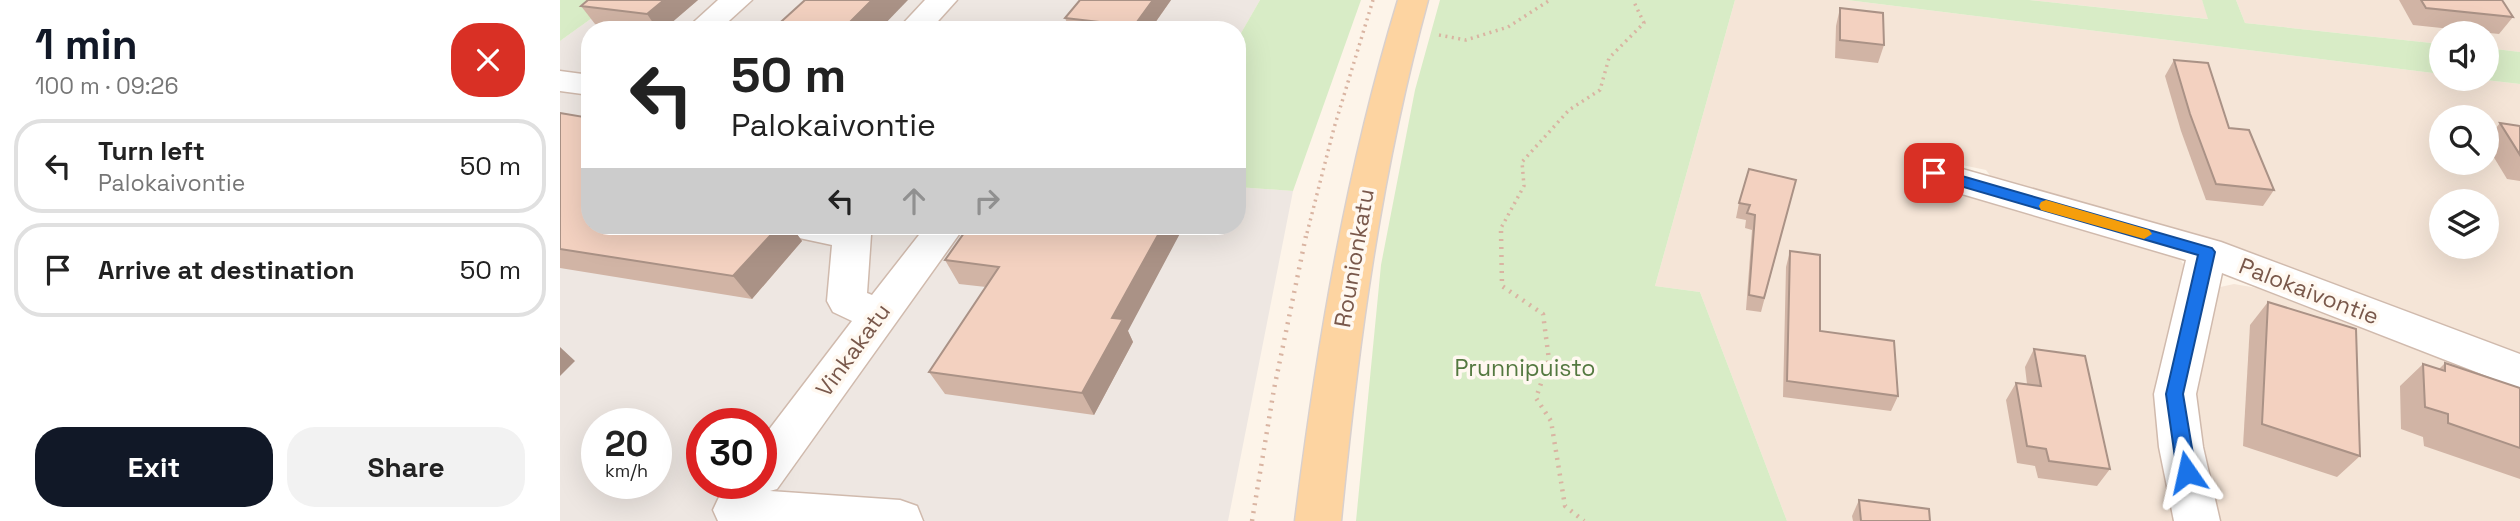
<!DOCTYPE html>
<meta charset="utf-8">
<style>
:root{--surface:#fff;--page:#f2f2f2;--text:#222;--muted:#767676;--line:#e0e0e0;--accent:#111827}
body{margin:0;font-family:"Space Grotesk",sans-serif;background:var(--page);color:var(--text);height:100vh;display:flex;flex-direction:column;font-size:26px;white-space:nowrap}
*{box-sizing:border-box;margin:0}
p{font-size:23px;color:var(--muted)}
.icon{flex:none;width:38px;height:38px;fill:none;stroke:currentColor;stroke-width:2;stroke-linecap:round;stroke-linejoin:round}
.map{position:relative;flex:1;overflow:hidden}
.drawer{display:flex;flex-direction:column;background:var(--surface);width:560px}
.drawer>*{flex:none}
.guide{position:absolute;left:21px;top:21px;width:665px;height:214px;border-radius:28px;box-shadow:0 7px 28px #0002;background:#fff;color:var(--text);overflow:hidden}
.tools{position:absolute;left:1869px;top:21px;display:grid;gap:14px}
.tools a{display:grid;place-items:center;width:70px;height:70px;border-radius:50%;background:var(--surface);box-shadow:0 7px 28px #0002;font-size:35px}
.speed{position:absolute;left:21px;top:408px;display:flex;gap:14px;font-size:35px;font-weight:700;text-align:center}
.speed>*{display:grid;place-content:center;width:91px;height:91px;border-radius:50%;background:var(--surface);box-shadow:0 7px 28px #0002;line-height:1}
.speed small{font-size:18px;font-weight:400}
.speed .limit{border:10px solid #d22;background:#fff;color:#111}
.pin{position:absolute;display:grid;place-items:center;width:60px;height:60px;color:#fff;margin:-30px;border-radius:14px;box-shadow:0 4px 10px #0006}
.me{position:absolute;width:77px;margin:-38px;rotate:349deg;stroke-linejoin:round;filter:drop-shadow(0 0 5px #0008)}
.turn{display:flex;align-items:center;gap:24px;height:147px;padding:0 35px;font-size:32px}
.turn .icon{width:91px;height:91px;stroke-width:2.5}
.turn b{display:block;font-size:49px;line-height:60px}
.lanes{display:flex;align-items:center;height:66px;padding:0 35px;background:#0003;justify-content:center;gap:35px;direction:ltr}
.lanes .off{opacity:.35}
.round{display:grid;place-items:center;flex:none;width:74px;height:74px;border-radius:28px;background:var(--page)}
.headline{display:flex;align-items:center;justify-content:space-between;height:119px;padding:0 35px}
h1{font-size:42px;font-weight:700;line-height:52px;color:var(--accent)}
.action{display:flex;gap:14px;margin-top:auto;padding:14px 35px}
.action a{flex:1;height:80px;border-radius:28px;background:var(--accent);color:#fff;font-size:28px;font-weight:700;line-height:80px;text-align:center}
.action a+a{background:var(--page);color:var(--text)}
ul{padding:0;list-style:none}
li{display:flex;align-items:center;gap:21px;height:94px;margin:0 14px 10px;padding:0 21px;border:4px solid var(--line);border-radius:28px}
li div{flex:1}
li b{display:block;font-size:26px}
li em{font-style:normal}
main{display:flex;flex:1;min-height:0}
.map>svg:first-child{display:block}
</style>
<main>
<section class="drawer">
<div class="headline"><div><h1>1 min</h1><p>100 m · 09:26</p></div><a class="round" style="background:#d93025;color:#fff"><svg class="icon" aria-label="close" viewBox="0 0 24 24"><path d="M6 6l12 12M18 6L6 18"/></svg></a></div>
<ul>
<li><svg class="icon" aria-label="left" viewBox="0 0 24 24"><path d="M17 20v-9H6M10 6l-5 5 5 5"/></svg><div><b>Turn left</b><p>Palokaivontie</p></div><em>50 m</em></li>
<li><svg class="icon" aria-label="arrive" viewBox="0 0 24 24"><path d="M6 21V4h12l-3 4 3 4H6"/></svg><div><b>Arrive at destination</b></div><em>50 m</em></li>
</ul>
<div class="action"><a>Exit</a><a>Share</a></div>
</section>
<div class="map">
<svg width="1960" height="521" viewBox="0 0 1960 521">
<rect width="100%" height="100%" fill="#fdf4e9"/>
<g fill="#f5e5d7" fill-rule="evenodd">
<path d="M1175,0H1287L1881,74V79H1917L1960,84V357L1436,184L1426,170L1359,156L1357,177L1616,253L1625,267L1620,521H1227L1140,292L1095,286ZM1881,117H1927V163H1881ZM1881,201H1927V247H1881Z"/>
<polygon points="1469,0 1642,0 1649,19"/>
<polygon points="1676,0 1960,0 1960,52 1927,48 1927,33 1881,33 1881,44 1685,23"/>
<polygon points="1674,284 1697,288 1960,389 1960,521 1656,521 1639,445 1634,396 1656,288"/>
</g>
<path fill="#eee7e2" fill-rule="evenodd" d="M57,0H700L677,40V30H30V226H677V187L733,191L668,521H0V41ZM37,424H96V483H37ZM142,424H201V483H142Z"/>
<g fill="#d8ecc6">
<polygon points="0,0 57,0 0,41"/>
<polygon points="700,0 801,0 733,191 677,187 677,40"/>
<polygon points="880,0 1175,0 1095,286 1140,292 1227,521 796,521 821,265 855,90"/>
<polygon points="1287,0 1469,0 1648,19 1642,0 1676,0 1685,23 1881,44 1881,74"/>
<polygon points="1927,48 1960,52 1960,84 1917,79 1927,79"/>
</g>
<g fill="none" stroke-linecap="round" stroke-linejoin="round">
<g stroke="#d0baad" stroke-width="3">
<g id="minor">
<polygon points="158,0 192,0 159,30 125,30"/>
<polygon points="365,0 397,0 370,30 337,30"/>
<polygon points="0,71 30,75 30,95 0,91"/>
<polygon points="1374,161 1661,242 1960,354 1960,389 1662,273 1636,394 1643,447 1660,521 1614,521 1599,447 1594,394 1626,260 1361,182 1356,173 1361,164"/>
<polygon points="224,226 306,226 311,235 307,293 312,295 366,226 405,226 217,489 210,491 340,500 357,506 363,521 158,521 153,510 160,495 176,489 188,490 182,483 201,483 201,440 292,321 273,312 267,301 272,245 230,236"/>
</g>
</g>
<g stroke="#d9d0cd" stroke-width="3">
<path id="major" d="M838,0H868C821,171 798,345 781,521H735C757,344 786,171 838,0Z"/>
</g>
<g stroke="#d9b4a2" stroke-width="3.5" stroke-dasharray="2 4.5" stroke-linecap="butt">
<polyline points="879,35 906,40 948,27 990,0"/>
<polyline points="747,233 774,128 813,0"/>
<polyline points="941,233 941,228 964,186 962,162 1009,110 1040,90 1049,58 1084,23 1073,0"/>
</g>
<g stroke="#d9b4a2" stroke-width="4.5" stroke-dasharray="2 6" stroke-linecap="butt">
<polyline points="941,231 942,286 983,314 989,360 976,398 991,421 1005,506 1024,521"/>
<polyline points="692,521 714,389 747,231"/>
</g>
<use href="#minor" fill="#fff" fill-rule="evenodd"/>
<use href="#major" fill="#fdd4a1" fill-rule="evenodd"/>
</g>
<g fill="#d1b4a5">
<polygon points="28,0 138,0 103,30 82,30 35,24 21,6"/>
<polygon points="611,0 590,30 510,30 505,18"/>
<polygon points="1839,0 1942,0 1953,17 1939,34 1853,25"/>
<polygon points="1280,8 1324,45 1318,63 1275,58 1276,26"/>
<polygon points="1614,60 1669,128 1714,190 1703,206 1646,200 1621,131 1605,76"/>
<polygon points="0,113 30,226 231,226 242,241 192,299 0,268"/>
<polygon points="1940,123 1960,126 1960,181 1947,179 1927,146 1927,139"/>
<polygon points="1236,180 1201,312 1186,310 1192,230 1185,228 1186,220 1176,218 1179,203"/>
<polygon points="409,226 568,331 573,342 534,415 385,394 369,372 426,287 399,284 385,260"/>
<polygon points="1230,251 1260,331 1338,396 1331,411 1223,397 1226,267"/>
<polygon points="1708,302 1800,456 1777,477 1683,446 1690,325"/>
<polygon points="1474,349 1550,469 1537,486 1478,478 1475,466 1457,463 1446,400 1456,383 1467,384 1465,367"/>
<polygon points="1885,363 1960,388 1960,479 1864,446 1863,437 1841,429 1840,386 1863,364 1879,369"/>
<polygon points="1299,500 1370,521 1293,521 1292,516"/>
</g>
<g fill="#aa9286">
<polygon points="104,0 138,0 103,30 98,30 87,14"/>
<polygon points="312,0 348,0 319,30 282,30"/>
<polygon points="593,0 611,0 590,30 575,30 574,26"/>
<polygon points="219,226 231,226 242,241 192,299 173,276"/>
<polygon points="603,226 624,226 568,331 573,342 534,415 522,393 552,318"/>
<polygon points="0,347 15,361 0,376"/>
</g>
<g fill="#f3d1c0" stroke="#aa9286" stroke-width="2">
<polygon points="28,0 104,0 87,14 21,6"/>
<polygon points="245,0 312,0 282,30 212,30"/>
<polygon points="520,0 593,0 574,26 505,18"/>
<polygon points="1861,0 1942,0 1953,17 1866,8"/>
<polygon points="1280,8 1323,13 1324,45 1280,40"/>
<polygon points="1614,60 1648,63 1669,128 1689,130 1714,190 1656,184 1630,114"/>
<polygon points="0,113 30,118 30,226 219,226 173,276 0,249"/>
<polygon points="1940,123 1960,126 1960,155"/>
<polygon points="1189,169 1236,180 1204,298 1189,295 1195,215 1187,213 1190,205 1179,203"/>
<polygon points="409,226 603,226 552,318 563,319 522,393 369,372 439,267 385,260"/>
<polygon points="1230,251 1260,255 1260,331 1334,341 1338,396 1227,381"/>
<polygon points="1708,302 1796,329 1800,456 1702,424"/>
<polygon points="1474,349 1525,356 1550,469 1489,461 1486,449 1467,446 1456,383 1481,386"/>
<polygon points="1885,363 1960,388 1960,448 1888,423 1888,414 1865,407 1863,364 1885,371"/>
<polygon points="1299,500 1369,509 1370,521 1301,521"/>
</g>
<polygon fill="#1a73e8" stroke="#114b97" stroke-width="2" points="1374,168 1652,248 1655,252 1623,394 1636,472 1633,477 1627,480 1620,477 1617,472 1606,394 1638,255 1369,177 1366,173"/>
<polygon fill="#f59e0b" points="1486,200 1589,230 1592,234 1584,239 1481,210 1479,206 1481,202"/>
<g text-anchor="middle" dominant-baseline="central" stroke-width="7" stroke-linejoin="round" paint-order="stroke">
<g font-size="23" fill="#79584b" stroke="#fff8f0">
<text transform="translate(794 258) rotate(-80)">Rounionkatu</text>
<text transform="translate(1749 291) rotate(21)">Palokaivontie</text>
<text transform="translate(293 350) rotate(-54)">Vinkakatu</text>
</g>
<g font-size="23" fill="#547940" stroke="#fff8f0">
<text x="965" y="368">Prunnipuisto</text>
</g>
</g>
</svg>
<div class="tools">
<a><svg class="icon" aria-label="sound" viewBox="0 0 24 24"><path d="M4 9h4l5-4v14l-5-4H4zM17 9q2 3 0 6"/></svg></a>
<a><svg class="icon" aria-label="search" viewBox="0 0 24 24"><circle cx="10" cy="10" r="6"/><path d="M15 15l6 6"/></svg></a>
<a><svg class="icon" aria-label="layers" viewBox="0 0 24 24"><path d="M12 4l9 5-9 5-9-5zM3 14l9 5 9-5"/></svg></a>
</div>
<div class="speed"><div>20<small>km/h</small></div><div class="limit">30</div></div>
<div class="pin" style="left:1374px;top:173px;background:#d93025"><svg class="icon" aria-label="arrive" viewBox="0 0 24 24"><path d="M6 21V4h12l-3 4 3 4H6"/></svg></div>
<svg class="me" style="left:1627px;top:472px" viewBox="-20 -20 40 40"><path d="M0-17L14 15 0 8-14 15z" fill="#1a73e8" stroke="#fff" stroke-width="4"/></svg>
<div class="guide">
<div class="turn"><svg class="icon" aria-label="left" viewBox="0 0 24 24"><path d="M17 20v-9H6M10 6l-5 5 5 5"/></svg><div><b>50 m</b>Palokaivontie</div></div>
<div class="lanes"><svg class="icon" aria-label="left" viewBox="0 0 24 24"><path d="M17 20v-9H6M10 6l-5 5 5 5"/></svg><svg class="icon off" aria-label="ahead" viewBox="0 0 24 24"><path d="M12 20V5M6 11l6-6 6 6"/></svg><svg class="icon off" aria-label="right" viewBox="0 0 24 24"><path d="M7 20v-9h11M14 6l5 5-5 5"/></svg></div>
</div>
</div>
</main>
